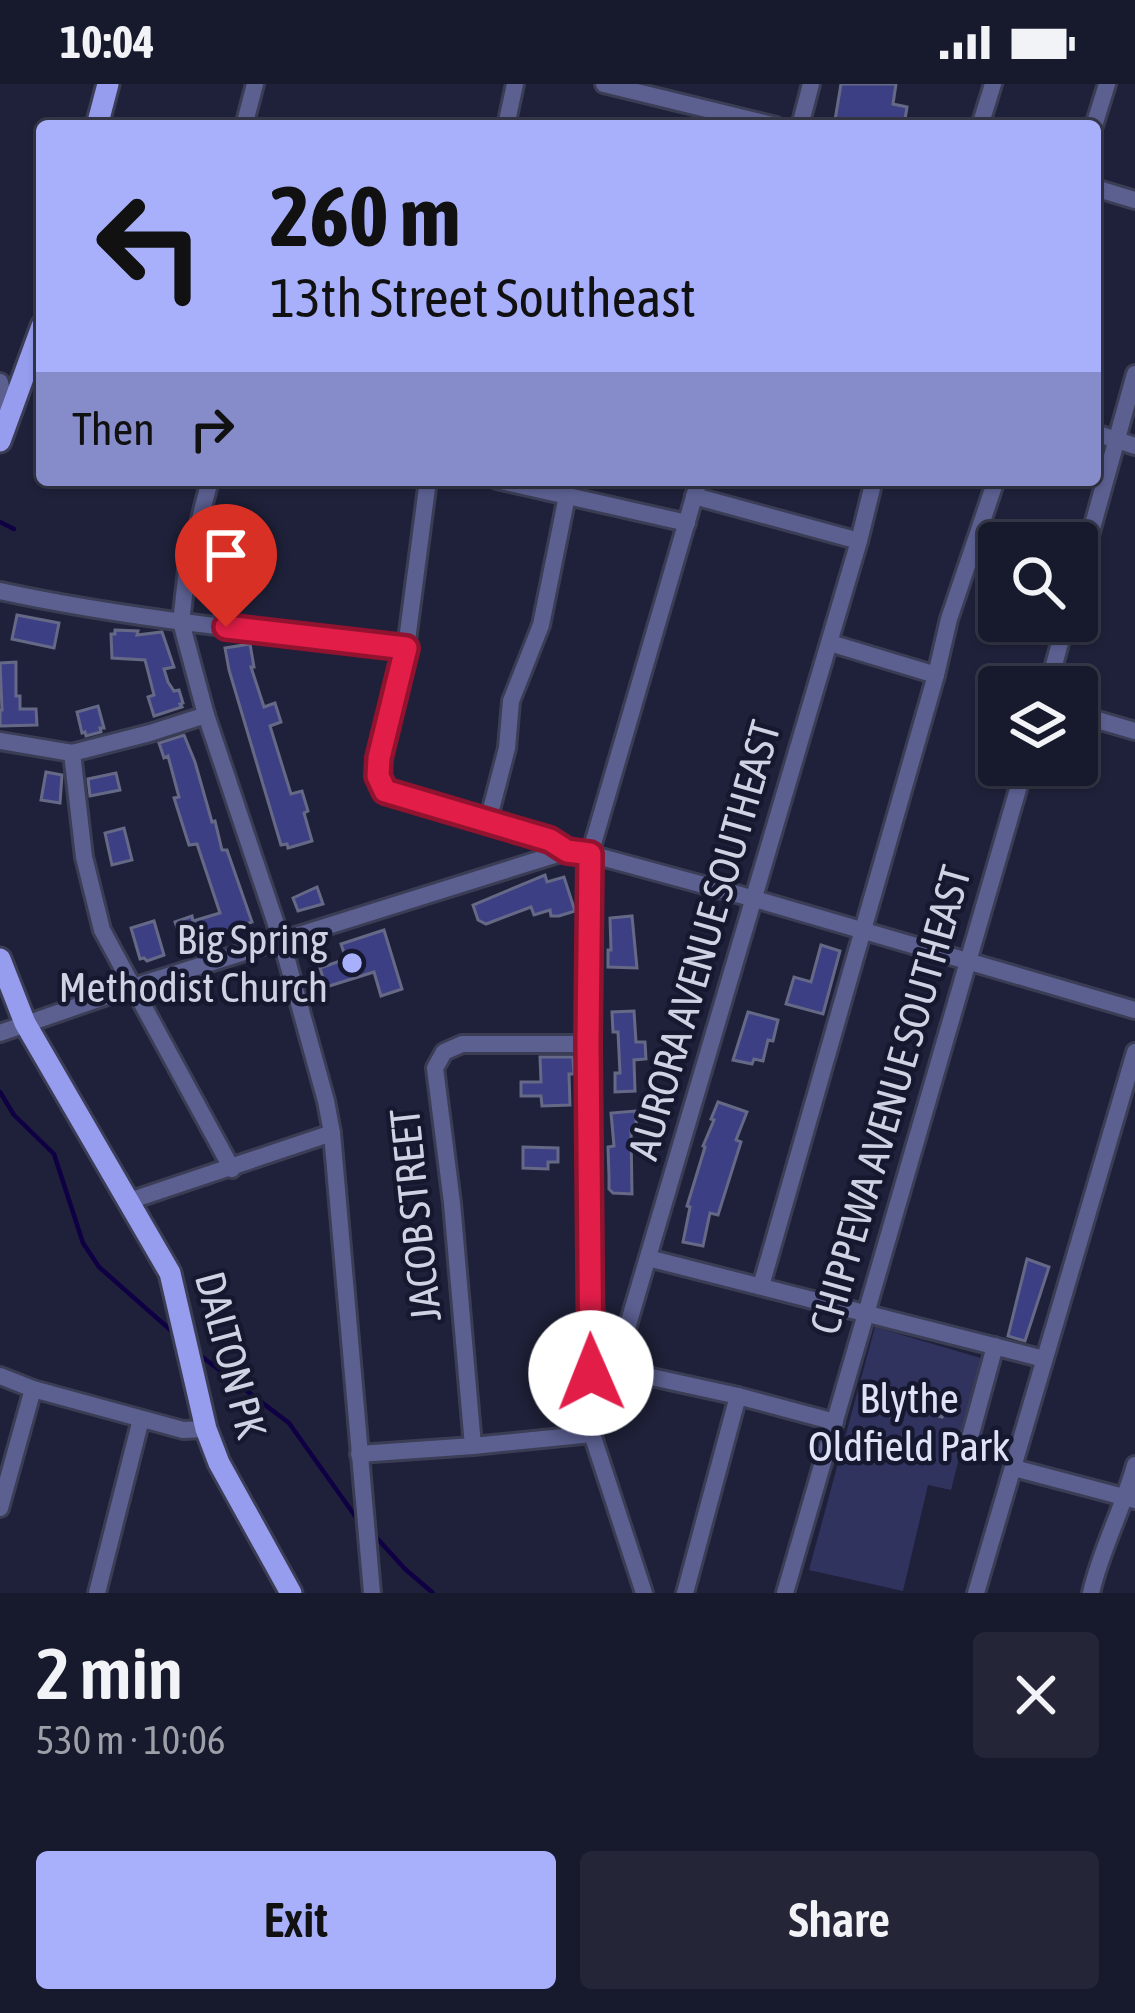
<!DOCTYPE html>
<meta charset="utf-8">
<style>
:root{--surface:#17192c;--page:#242638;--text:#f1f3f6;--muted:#9ea0a9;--line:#363848;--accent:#a8b0fc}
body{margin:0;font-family:"Asap Condensed",sans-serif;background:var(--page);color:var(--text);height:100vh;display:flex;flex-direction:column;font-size:45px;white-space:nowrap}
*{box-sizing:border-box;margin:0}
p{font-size:39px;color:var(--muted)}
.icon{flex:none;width:66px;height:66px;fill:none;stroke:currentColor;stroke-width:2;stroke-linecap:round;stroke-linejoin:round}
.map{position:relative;height:1509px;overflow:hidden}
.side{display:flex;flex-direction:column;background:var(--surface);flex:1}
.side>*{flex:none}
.banner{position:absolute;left:36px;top:36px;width:1065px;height:366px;border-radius:12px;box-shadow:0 3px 9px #0004,0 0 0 3px var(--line);background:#a8b0fc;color:#111;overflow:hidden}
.controls{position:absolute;left:978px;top:438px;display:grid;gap:24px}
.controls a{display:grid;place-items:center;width:120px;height:120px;border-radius:12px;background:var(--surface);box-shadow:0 3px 9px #0004,0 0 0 3px var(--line);font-size:60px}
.pin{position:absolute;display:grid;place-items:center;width:102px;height:102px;color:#fff;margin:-123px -51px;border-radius:50% 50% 50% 0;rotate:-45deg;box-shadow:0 0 12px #0007}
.pin .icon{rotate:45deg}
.me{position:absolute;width:132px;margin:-66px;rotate:359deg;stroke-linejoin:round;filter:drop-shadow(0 0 9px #0008)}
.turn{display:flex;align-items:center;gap:42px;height:252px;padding:0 36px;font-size:54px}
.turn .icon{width:156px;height:156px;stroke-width:2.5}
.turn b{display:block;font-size:84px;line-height:102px}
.then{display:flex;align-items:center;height:114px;padding:0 36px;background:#0003;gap:24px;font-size:45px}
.round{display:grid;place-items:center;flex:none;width:126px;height:126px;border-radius:12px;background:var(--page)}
.summary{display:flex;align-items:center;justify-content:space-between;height:204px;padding:0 36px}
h1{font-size:72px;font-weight:600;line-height:90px}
.action{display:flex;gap:24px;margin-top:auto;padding:24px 36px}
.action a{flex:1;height:138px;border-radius:12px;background:var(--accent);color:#111;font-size:48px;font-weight:600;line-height:138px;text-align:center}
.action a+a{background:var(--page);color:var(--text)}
.status{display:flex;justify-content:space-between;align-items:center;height:84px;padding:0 60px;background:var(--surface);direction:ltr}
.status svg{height:33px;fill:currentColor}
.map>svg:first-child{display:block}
</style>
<div class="status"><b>10:04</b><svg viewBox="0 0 49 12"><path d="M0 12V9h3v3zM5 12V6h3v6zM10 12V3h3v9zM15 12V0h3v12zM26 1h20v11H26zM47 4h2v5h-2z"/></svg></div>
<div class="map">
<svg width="1135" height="1509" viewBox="0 0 1135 1509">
<rect width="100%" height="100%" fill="#1f213a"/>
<polygon fill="#31335f" points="875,1243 984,1275 951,1406 928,1401 903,1507 809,1486"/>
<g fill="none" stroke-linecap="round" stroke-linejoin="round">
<g stroke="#0f0044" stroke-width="4.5">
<polyline points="0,438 14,445"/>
<polyline points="0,1008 14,1031 54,1070 83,1159 99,1183 175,1250"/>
<polyline points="197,1269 289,1339 358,1436"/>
<polyline points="375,1452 405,1485 433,1509"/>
</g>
</g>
<g fill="#3d3f84" stroke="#656986" stroke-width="3">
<polygon points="841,0 896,0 893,20 907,23 904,42 834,42"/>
<polygon points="17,531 59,539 54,564 12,555"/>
<polygon points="115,546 138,547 137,551 162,548 174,583 164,585 168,598 174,607 179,606 183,619 180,620 182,623 154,632 148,613 154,611 145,576 112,574 111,550 115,550"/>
<polygon points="250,560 254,583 251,583 264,623 275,619 281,638 270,642 291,710 302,707 308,727 304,729 312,757 288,764 287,760 281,761 229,586 225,564"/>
<polygon points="16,578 16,612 20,612 20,625 36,625 37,641 0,642 0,626 2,626 0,579"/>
<polygon points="98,622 104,644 100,644 101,648 86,652 85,648 82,649 77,628"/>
<polygon points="184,651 195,678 212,738 215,737 222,766 227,766 252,838 242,841 242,846 221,852 219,846 198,852 201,858 184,864 175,838 192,832 193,837 220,829 197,760 189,761 174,714 179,713 168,672 164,674 159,659"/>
<polygon points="46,688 62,691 60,719 41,716"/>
<polygon points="116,689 120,706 90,712 88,695"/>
<polygon points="124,744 132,776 112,781 105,749"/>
<polygon points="545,791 547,798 564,793 575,827 559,832 551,832 550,826 534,831 531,823 486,840 478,836 473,821"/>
<polygon points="317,803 323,820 298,827 293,814"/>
<polygon points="632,832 637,884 608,883 608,866 611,866 610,834"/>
<polygon points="154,837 164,871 147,877 144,874 140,875 131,844"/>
<polygon points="384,846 402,905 381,912 374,888 326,903 320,884 346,875 341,860"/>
<polygon points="821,861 840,867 823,930 786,920 794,893 811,898"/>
<polygon points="634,927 636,958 645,958 646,975 634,976 635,1007 615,1008 615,989 620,989 618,948 613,948 612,928"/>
<polygon points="748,928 778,936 773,957 768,956 763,977 754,975 752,980 733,976"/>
<polygon points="540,973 573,973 574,990 569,990 570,1021 542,1022 541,1012 521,1012 521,998 541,998"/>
<polygon points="718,1018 747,1028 736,1056 741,1058 718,1131 710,1129 703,1162 683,1158 690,1123 687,1122 705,1063 703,1062 714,1036 711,1035"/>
<polygon points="635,1027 637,1046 631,1047 632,1110 613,1109 609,1105 609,1092 608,1063 614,1062 611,1029"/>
<polygon points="523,1063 558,1064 558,1078 548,1078 548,1085 523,1084"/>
<polygon points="1027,1175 1049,1183 1025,1257 1008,1252"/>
<polygon points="930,1305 948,1310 947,1314 955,1316 951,1331 943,1329 942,1333 923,1327"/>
</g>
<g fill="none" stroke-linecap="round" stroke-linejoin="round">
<g stroke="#3b3d55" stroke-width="22">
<g id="minor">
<polyline points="604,0 776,42"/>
<polyline points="244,42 255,0"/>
<polyline points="506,42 515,0"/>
<polyline points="800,42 811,0"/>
<polyline points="980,42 993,0"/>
<polyline points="1094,42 1107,0"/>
<polyline points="1095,104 1135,116"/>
<polyline points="0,298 8,337"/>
<polyline points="1095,349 1135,362"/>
<polyline points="210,396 187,486 181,538 206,631 282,858 326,1017 332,1049 372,1509"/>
<polyline points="428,396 406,564 379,674 378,692 385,707 551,756 567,767 590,770 755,815 1135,926"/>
<polyline points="497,396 687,439"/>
<polyline points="694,412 859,457"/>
<polyline points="1077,498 1135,290"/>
<path d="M0,507C134,536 270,548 406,564"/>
<polyline points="830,559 936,591"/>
<polyline points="1048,603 1066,537"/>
<polyline points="1077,630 1135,647"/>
<polyline points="0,657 72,669 150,649 206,631"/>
<polyline points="72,669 84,773 102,846 232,1085"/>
<polyline points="488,737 507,664 511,617 541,541 567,412"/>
<polyline points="0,949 133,903 567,767"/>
<polyline points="129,1117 332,1049"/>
<polyline points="648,1174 1044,1275"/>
<polyline points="761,1202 936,591 949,535 996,396"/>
<polyline points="615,1285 738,1312 835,1338"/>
<polyline points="0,1292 33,1305 183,1346 206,1345"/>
<polyline points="595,1325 615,1285 859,457 874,396"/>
<polyline points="473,1362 452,1119 435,984 444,968 462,960 588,960"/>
<polyline points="966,1368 995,1262"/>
<polyline points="359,1370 473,1362 592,1350"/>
<polyline points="1014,1384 1135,1416"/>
<polyline points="0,1424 33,1305"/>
<polyline points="97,1509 141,1335"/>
<polyline points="644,1509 592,1350 588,960 590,770 699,396"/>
<polyline points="685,1509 738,1312"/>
<polyline points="785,1509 1025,681"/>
<polyline points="976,1509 1135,968"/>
<path d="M1091,1509C1101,1465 1123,1425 1135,1381"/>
</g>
</g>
<g stroke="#3b3d55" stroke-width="27">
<g id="major">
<polyline points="97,42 108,0"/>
<polyline points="0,357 42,242"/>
<polyline points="0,875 25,939 170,1189 206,1345 219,1379 291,1509"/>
</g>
</g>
<use href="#minor" stroke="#5b6091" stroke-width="16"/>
<use href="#major" stroke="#969def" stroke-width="21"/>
</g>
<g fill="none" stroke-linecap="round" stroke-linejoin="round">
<g stroke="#92132f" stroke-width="30">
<polyline id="route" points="226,543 406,564 379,674 378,692 385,707 550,756 567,767 590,770 588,959 591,1289"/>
</g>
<use href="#route" stroke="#e11d48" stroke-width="21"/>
</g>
<circle fill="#a8b0fc" stroke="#16182f" stroke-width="4.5" cx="352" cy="879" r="12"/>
<g text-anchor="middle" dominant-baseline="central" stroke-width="9" stroke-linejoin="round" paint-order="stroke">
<g font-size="42" fill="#cfd2e2" stroke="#16182f" text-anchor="end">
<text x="328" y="855">Big Spring<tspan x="328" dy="48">Methodist Church</tspan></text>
</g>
<g font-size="42" fill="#cfd2e2" stroke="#16182f">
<text transform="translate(704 856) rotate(-74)">AURORA AVENUE SOUTHEAST</text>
<text transform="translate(890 1016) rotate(-74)">CHIPPEWA AVENUE SOUTHEAST</text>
<text transform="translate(415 1131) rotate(-96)">JACOB STREET</text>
<text transform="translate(231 1271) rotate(75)">DALTON PK</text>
</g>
<g font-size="42" fill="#e0e3f8" stroke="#16182f">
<text x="909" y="1314">Blythe<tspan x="909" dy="48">Oldfield Park</tspan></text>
</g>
</g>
</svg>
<div class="controls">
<a><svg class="icon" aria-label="search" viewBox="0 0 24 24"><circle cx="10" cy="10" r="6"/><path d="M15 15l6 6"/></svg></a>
<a><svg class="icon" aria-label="layers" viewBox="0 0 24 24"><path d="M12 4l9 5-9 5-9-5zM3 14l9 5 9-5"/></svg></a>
</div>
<div class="pin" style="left:226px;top:543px;background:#d93025"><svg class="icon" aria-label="arrive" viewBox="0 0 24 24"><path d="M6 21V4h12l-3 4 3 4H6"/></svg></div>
<svg class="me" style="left:591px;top:1289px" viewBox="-20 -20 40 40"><circle r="19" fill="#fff"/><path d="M0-13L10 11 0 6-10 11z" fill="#e11d48"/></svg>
<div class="banner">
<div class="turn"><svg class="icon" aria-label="left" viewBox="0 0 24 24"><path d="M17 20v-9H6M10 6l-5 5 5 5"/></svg><div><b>260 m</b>13th Street Southeast</div></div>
<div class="then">Then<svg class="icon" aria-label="right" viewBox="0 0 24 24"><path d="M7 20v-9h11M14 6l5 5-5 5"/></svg></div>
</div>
</div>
<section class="side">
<div class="summary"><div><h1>2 min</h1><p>530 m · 10:06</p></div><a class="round"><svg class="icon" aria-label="close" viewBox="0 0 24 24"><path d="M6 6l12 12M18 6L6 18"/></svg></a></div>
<div class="action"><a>Exit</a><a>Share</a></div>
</section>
